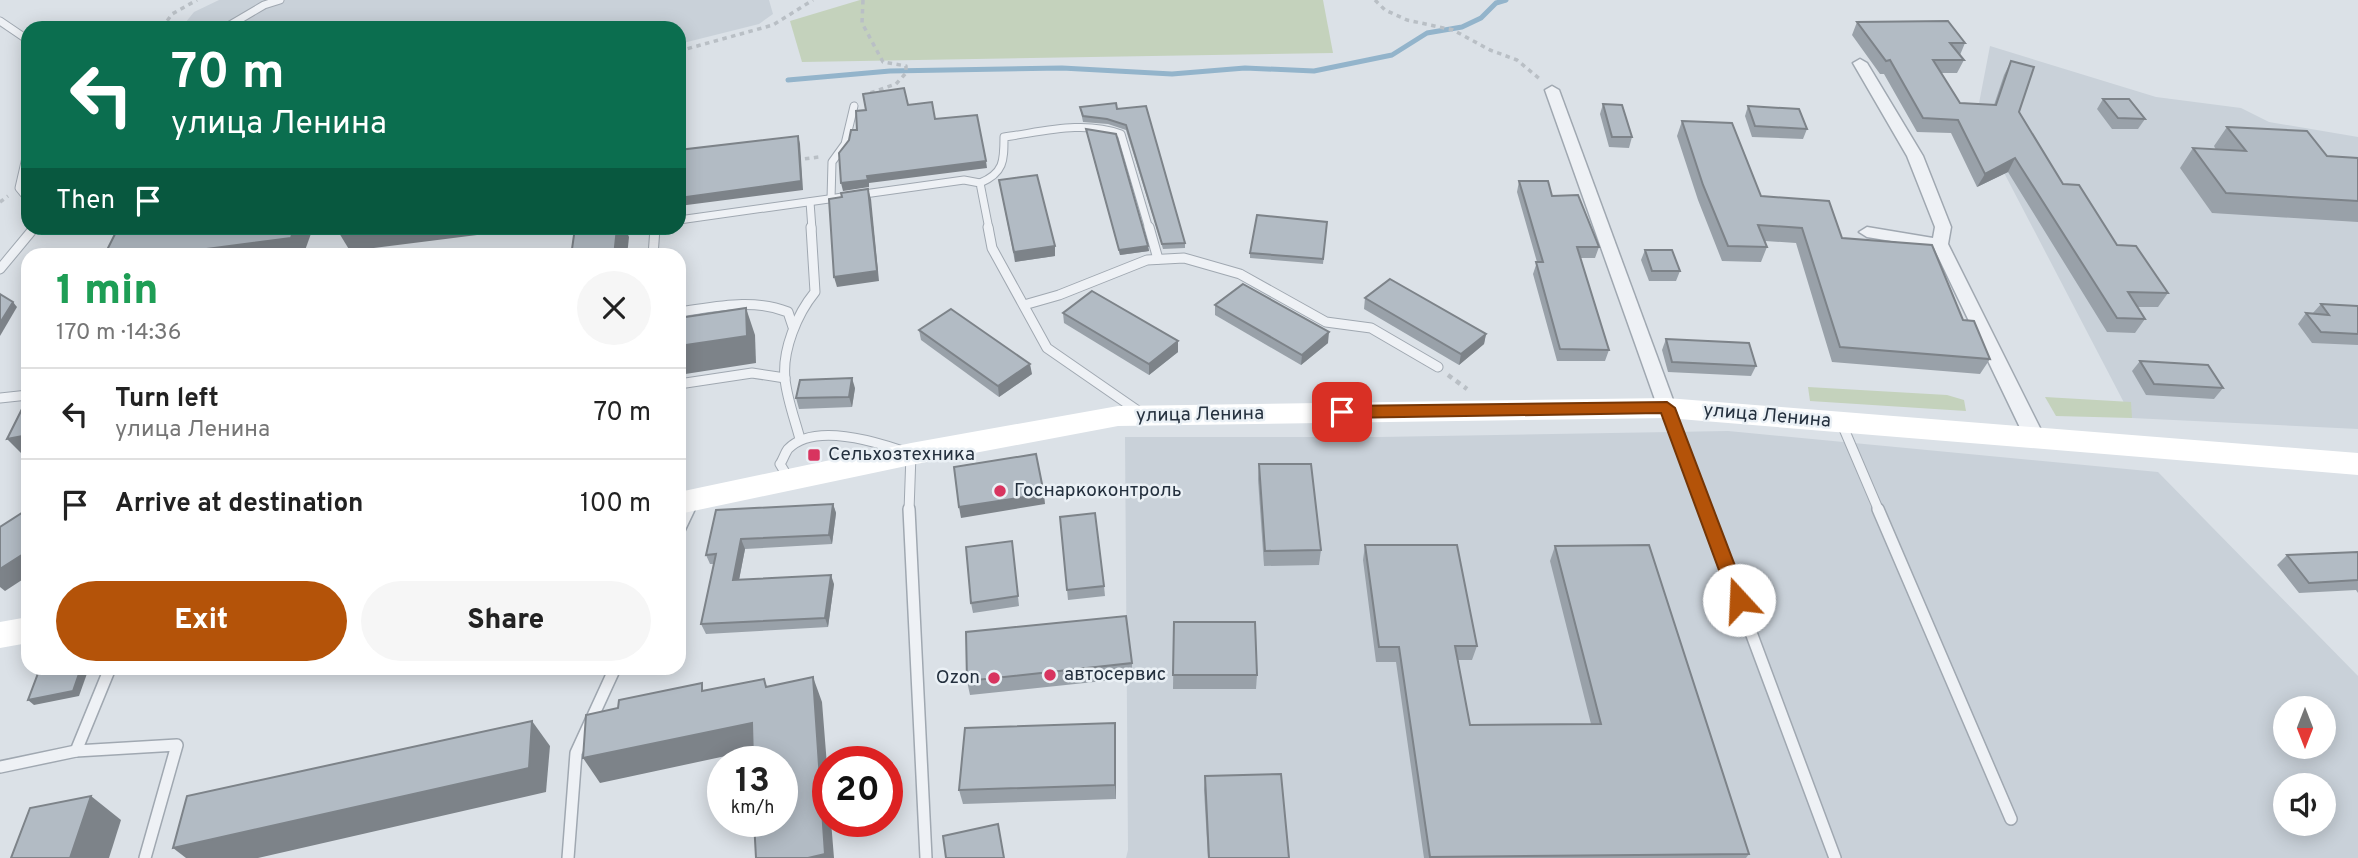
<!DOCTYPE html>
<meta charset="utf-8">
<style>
:root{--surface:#fff;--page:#f6f6f6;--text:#222;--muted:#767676;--line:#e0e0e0;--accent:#b45309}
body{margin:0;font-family:Overpass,sans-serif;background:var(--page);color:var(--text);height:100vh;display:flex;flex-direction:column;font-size:26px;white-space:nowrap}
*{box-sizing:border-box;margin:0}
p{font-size:23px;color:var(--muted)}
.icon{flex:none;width:38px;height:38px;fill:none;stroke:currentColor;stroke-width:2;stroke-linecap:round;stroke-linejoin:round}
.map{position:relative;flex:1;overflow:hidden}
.details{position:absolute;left:21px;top:248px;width:665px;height:427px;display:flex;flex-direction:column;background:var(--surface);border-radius:21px;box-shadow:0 4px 18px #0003}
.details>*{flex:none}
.banner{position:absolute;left:21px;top:21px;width:665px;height:214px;border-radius:21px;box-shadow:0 4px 18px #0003;background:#0b6e4f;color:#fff;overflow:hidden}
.needle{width:46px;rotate:180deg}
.controls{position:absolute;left:2273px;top:696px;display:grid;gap:14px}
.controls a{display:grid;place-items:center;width:63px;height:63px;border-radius:50%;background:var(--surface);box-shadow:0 4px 18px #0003;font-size:35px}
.speed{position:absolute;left:707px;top:746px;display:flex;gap:14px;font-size:35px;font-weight:700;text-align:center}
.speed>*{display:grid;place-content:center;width:91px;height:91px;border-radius:50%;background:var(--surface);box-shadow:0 4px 18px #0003;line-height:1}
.speed small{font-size:18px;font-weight:400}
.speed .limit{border:10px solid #d22;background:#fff;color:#111}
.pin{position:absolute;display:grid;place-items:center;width:60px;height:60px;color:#fff;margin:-30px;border-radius:14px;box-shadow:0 4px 10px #0006}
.me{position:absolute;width:77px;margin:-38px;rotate:340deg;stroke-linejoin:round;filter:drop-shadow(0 0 5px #0008)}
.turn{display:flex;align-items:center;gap:24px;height:147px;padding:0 35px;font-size:32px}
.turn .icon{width:91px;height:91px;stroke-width:2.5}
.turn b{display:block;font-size:49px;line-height:60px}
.then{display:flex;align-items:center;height:66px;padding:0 35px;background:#0003;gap:14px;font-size:26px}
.round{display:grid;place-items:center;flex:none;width:74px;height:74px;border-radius:37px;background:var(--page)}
.summary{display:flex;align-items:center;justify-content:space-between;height:119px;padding:0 35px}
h1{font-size:42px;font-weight:800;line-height:52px;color:#1e9e55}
.action{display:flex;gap:14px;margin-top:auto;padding:14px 35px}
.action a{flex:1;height:80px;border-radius:42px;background:var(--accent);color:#fff;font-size:28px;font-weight:800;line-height:80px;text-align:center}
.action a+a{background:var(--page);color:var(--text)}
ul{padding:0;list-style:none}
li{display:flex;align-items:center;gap:21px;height:91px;padding:0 35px;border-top:2px solid var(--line)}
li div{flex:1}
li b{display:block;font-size:26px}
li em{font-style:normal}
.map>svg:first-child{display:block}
</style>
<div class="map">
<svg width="2358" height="858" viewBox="0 0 2358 858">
<rect width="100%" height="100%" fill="#dbe1e7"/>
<g fill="#c9d1d9" fill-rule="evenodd">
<polygon points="219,0 769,0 773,14 759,24 679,44 679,28 181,28 194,12"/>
<polygon points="1990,46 2156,97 2241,108 2269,122 2358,137 2358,429 2132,418 1976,119"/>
<path d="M1728,431L2158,472L2358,676V858H1126L1128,850L1125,437H1379ZM2286,709H2324V747H2286ZM2286,786H2324V824H2286Z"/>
</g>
<g fill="#c4d2bc">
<polygon points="860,0 1323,0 1333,53 802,62 790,21"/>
<polygon points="1808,387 1947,395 1964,400 1966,411 1810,401"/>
<polygon points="2045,397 2131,402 2132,418 2056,416"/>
</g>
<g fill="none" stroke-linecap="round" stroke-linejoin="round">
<polyline stroke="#93b4cb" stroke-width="5" points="788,80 890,71 1062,68 1172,74 1245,68 1314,71 1392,55 1427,33 1462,27 1481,18 1496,3 1506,0"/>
<g stroke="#a0a8b1" stroke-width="9">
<g id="lane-far2">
<polyline points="0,21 28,40"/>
<polyline points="225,28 264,5 280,0"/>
<polyline points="28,149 19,188 28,199"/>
<path d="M980,183C1004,173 1004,161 1004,137C1042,132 1083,120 1121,134L1149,229"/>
<polyline points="831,199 832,162 845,144 854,106"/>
<polyline points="810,202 812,229"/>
<polyline points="679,220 964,180 980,183 989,229"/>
</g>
</g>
<g stroke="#a0a8b1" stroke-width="11">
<g id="lane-far1">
<polyline points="988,227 992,248 1047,348 1141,413"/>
<polyline points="1149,227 1158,259"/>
<polyline points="653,256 655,228"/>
<polyline points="0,269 34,228"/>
<polyline points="1024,305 1059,295 1147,260 1184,258 1240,274 1326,322 1371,328 1438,367"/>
<path d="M679,312C716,307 752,298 788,312L793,327"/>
<polyline points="679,384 752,373 785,378"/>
<polyline points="0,398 28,395"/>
<polyline points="1667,408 1705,511"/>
<polyline points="1841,422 1879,511"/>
<path d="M800,439C795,420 787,399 785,379C782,350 797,314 815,292L811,227"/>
<path d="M793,477L786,474L780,464C783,460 785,453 788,449C815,421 881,443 911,454L909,511"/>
<polyline points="688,511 692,502"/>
</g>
</g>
<g stroke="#a0a8b1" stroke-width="14">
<g id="lane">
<polyline points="909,509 926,858"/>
<polyline points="1705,509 1835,858"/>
<polyline points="1878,509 2011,819"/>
<polyline points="679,530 689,509"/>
<polyline points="110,668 76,751 177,745 145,858"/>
<polyline points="0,767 76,751"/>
<polyline points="568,858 576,753 615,668"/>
</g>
</g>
<g stroke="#a0a8b1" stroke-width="3">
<g id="street">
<polygon points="1860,59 1867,63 1923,156 1951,227 1948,244 2045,438 2042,443 2028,443 2025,438 1934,248 1867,237 1859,232 1867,227 1933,238 1935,227 1907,156 1853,63"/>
<polygon points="1552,86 1559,90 1676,408 1674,413 1660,413 1658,408 1545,90"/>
</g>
</g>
<g stroke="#b9bfc5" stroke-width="3.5" stroke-dasharray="4.5 4.5" stroke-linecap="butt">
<polyline points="863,0 862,23 883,62 906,66 906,73 896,84 864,95"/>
<polyline points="1375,0 1385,10 1407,20 1453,30 1490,50 1517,60 1541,80"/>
<polyline points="162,28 172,14 197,0"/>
<polyline points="679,51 773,25 813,0"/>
<polyline points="796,160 819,157"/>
<polyline points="0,202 8,196"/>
</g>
<polyline stroke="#b9bfc5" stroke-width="4.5" stroke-dasharray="5 5" stroke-linecap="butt" points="1448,375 1467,389"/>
<use href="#lane-far2" stroke="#eef1f5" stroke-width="7"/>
<use href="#lane-far1" stroke="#eef1f5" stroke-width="9"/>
<use href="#lane" stroke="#eef1f5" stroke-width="11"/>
<use href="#street" fill="#eef1f5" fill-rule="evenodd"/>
<g fill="#fff" fill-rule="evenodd">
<polygon points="1667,398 2358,453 2358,475 1667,418 1118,426 911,465 679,514 679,492 911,443 1118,406"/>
<polygon points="28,617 28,643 0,648 0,622"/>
</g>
</g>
<g fill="#99a1a9">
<polygon points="1857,22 1965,43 1960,55 1964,60 1957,73 1941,73 1960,103 1994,105 2004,75 2011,61 2019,112 2063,184 2117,245 2168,293 2158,307 2137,307 2145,319 2135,333 2107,332 2008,172 1977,187 1951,133 1917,132 1884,74 1880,74 1852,35"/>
<polygon points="2103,99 2145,119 2138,129 2112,129 2097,109"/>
<polygon points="1603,104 1632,137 1629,148 1609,147 1600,114"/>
<polygon points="1748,106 1807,129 1803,139 1752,137 1745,116"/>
<polygon points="1080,107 1117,109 1185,243 1185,248 1163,249 1126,130 1108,124 1083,122"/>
<polygon points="1682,121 1761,196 1842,238 1963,320 1990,359 1980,374 1832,362 1796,243 1765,241 1767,247 1761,262 1722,261 1698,200 1677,136"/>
<polygon points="2227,127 2327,156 2358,158 2358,222 2212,213 2180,168 2193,148 2216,150 2214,146"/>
<polygon points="1086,129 1148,246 1149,251 1120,255 1087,134"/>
<polygon points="999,180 1055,256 1015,262"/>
<polygon points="1519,181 1552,196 1599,247 1595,258 1580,258 1609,350 1605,361 1557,361 1533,274 1537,262 1517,192"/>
<polygon points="1327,222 1323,264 1250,258 1250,253"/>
<polygon points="1645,250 1680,271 1676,281 1649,281 1641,260"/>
<polygon points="1365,298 1486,334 1484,344 1459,365 1364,309"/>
<polygon points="2321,304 2358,306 2358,345 2312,343 2298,324 2306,313 2312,314"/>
<polygon points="1215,305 1328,343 1301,365 1215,315"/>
<polygon points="1063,313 1178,341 1178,352 1149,375 1064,323"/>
<polygon points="919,330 1032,374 999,397 921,340"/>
<polygon points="1666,339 1756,366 1751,376 1668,372 1662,350"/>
<polygon points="2140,361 2223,388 2214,399 2146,395 2132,371"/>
<polygon points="855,388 852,407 799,409 796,398"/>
<polygon points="1259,464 1321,550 1319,565 1264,566 1258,479"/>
<polygon points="833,504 836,513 832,544 745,549 739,580 834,584 828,627 706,634 701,624 714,564 710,564 706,555 716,510"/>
<polygon points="1060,517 1104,586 1105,596 1068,600"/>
<polygon points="1012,541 1019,606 973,613 971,603"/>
<polygon points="1365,545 1477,646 1472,660 1458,660 1470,725 1591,724 1550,561 1555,546 1749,854 1746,858 1424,858 1396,662 1376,662 1363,560"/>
<polygon points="2358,552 2358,593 2356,590 2299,593 2277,565 2287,555"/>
<polygon points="1174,622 1257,675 1256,689 1173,689"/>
<polygon points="1132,663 1132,678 970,695 967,681"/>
<polygon points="1116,737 1116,799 963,804 959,790"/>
<polygon points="1205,776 1289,858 1208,858 1204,790"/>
</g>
<g fill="#7d8389">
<polygon points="798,136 800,144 803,190 679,206 679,198"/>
<polygon points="2015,158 2008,172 1977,187 1985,174"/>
<polygon points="986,161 987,168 869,183 869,187 843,191 841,183 867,176"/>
<polygon points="868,189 871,199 879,281 837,287 834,277"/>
<polygon points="294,228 313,228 303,256 153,256"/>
<polygon points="336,228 487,228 485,234 350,251"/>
<polygon points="617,228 625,228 629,237 627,256 614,256"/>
<polygon points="1055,246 1055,256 1015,262 1014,252"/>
<polygon points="1148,246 1149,251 1120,255 1119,250"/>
<polygon points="13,302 17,307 0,336 0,323"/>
<polygon points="746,308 755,335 756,363 679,375 679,346"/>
<polygon points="1329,332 1328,343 1301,365 1302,355"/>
<polygon points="1486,334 1484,344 1459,365 1461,354"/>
<polygon points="1178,341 1178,352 1149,375 1149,364"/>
<polygon points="1030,364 1032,374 999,397 998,386"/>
<polygon points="852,378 855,388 852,407 849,397"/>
<polygon points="28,435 28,457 25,457 7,439"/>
<polygon points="1044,494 1045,504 961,518 959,507"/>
<polygon points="833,504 836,513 832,544 829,535"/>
<polygon points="741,539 745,549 737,590 733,580"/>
<polygon points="28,551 28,576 5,591 0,587 0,569"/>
<polygon points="831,575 834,584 828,627 825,618"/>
<polygon points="81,668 89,668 79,696 34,705 28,700"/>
<polygon points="813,677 822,702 828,778 828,821 831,821 834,858 808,858"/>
<polygon points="532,721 550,746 546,792 258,858 186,858 173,848"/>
<polygon points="752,723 763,748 600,783 583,758"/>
<polygon points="1115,723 1116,737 1116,799 1115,785"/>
<polygon points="91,796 121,820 109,858 70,858"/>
</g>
<g fill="#b2bbc4" stroke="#7d8389" stroke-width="2">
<polygon points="1948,21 1965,43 1950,43 1964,60 1933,60 1960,103 1996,105 2011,61 2034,67 2019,112 2063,184 2079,185 2117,245 2136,246 2168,293 2128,292 2145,319 2117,318 2015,158 1985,174 1958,120 1923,118 1890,60 1886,61 1857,22"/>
<polygon points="904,88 908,105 932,102 935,119 977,115 986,161 867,176 868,180 841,183 839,153 849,140 851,130 857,130 856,111 866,110 863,94"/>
<polygon points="2103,99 2129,99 2145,119 2118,118"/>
<polygon points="1116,103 1117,109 1146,106 1185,243 1162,244 1126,125 1107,119 1083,116 1080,107"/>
<polygon points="1603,104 1622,105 1632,137 1612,137"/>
<polygon points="1748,106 1799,109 1807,129 1755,126"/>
<polygon points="1682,121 1732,123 1761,196 1829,201 1842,238 1932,245 1963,320 1974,321 1990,359 1840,347 1802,228 1758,225 1767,247 1728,246 1703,185"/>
<polygon points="2227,127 2307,131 2327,156 2358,158 2358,201 2226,193 2193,148 2246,151"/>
<polygon points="1086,129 1116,134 1148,246 1119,250"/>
<polygon points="798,136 801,181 679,198 679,150"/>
<polygon points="1037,175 1055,246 1014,252 999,180"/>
<polygon points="1519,181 1548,181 1552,196 1578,195 1599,247 1577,247 1609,350 1560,349 1536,262 1543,262"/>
<polygon points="868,189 877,271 834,277 829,199 842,197 841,193"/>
<polygon points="1257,215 1327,222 1323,259 1250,253"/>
<polygon points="118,228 294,228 291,238 153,256 104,256"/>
<polygon points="575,228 617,228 614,256 571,256"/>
<polygon points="1645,250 1672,250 1680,271 1652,271"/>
<polygon points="1390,279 1486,334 1461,354 1365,298"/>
<polygon points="1243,284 1329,332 1302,355 1215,305"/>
<polygon points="1092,291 1178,341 1149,364 1063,313"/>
<polygon points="0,294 13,302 0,323"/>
<polygon points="2321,304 2358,306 2358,334 2321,332 2306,313 2329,315"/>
<polygon points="746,308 747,336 679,346 679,318"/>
<polygon points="951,309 1030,364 998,386 919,330"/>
<polygon points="1666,339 1749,343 1756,366 1672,362"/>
<polygon points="2140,361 2208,365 2223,388 2154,384"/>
<polygon points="852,378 849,397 796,398 800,380"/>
<polygon points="28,397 28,435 7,439"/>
<polygon points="1036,454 1044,494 959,507 954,467"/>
<polygon points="1259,464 1311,464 1321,550 1265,551"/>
<polygon points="833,504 829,535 741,539 733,580 831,575 825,618 701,624 716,554 706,555 716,510"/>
<polygon points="28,509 28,551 0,569 0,527"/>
<polygon points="1095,513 1104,586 1067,590 1060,517"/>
<polygon points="1012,541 1018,596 971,603 966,547"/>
<polygon points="1365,545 1457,545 1477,646 1455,646 1470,725 1601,724 1555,546 1649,545 1749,854 1430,857 1399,647 1379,647"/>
<polygon points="2358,552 2358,580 2309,583 2287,555"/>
<polygon points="1126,616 1132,663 967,681 966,632"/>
<polygon points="1174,622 1255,622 1257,675 1173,675"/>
<polygon points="40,668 81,668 73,691 28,700"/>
<polygon points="813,677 825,854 808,858 756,858 754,821 782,821 782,761 753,761 752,723 583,758 586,715 618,708 619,700 702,683 702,691 764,679 766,687"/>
<polygon points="532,721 529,768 173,848 187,796"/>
<polygon points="1115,723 1115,785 959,790 965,728"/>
<polygon points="1281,774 1289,858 1209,858 1205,776"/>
<polygon points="91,796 70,858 11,858 30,808"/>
<polygon points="998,824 1004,858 946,858 943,836"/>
</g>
<polygon fill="#b45309" stroke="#753606" stroke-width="2" points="1667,402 1675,408 1748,600 1745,606 1739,608 1732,606 1730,600 1661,413 1342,418 1334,412 1342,406"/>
<g fill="#d8345f" stroke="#eaf0f5" stroke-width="2.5">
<rect x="807" y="448" width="14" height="14" rx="3.5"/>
<circle cx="1000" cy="491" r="7"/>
<circle cx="1050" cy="675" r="7"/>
<circle cx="994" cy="678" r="7"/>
</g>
<g text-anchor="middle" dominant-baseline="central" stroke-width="5" stroke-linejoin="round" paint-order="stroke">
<g font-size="19" fill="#24303e" stroke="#eaf0f5">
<text transform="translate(1200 415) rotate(-1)">улица Ленина</text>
<text transform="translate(1767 416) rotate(5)">улица Ленина</text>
</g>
<g font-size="19" fill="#24303e" stroke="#eaf0f5" text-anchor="start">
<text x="828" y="455">Сельхозтехника</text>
<text x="1014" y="491">Госнаркоконтроль</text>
<text x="1064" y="675">автосервис</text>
<text x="980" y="678" text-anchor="end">Ozon</text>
</g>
</g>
</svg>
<div class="controls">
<a><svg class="needle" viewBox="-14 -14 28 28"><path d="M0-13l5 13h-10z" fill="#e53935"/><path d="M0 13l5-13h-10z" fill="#767676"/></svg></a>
<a><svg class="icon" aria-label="sound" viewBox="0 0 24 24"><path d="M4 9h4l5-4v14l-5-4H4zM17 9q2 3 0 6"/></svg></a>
</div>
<div class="speed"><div>13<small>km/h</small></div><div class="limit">20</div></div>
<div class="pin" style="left:1342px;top:412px;background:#d93025"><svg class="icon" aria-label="arrive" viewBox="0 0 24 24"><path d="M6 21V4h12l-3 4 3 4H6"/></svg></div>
<svg class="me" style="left:1739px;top:600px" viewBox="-20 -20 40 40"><circle r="19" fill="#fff"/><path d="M0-13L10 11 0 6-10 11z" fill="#b45309"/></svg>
<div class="banner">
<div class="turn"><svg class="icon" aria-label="left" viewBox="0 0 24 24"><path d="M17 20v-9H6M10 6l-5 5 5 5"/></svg><div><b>70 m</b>улица Ленина</div></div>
<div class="then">Then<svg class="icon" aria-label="arrive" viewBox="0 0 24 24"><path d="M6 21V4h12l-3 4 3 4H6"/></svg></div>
</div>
<section class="details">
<div class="summary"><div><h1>1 min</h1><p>170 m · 14:36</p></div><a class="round"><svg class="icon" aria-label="close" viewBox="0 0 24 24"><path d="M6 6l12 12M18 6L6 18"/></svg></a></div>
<ul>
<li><svg class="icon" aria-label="left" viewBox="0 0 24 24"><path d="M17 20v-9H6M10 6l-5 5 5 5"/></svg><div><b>Turn left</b><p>улица Ленина</p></div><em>70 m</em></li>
<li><svg class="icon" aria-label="arrive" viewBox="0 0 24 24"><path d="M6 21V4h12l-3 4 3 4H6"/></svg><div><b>Arrive at destination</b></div><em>100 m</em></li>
</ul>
<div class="action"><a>Exit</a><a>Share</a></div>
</section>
</div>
